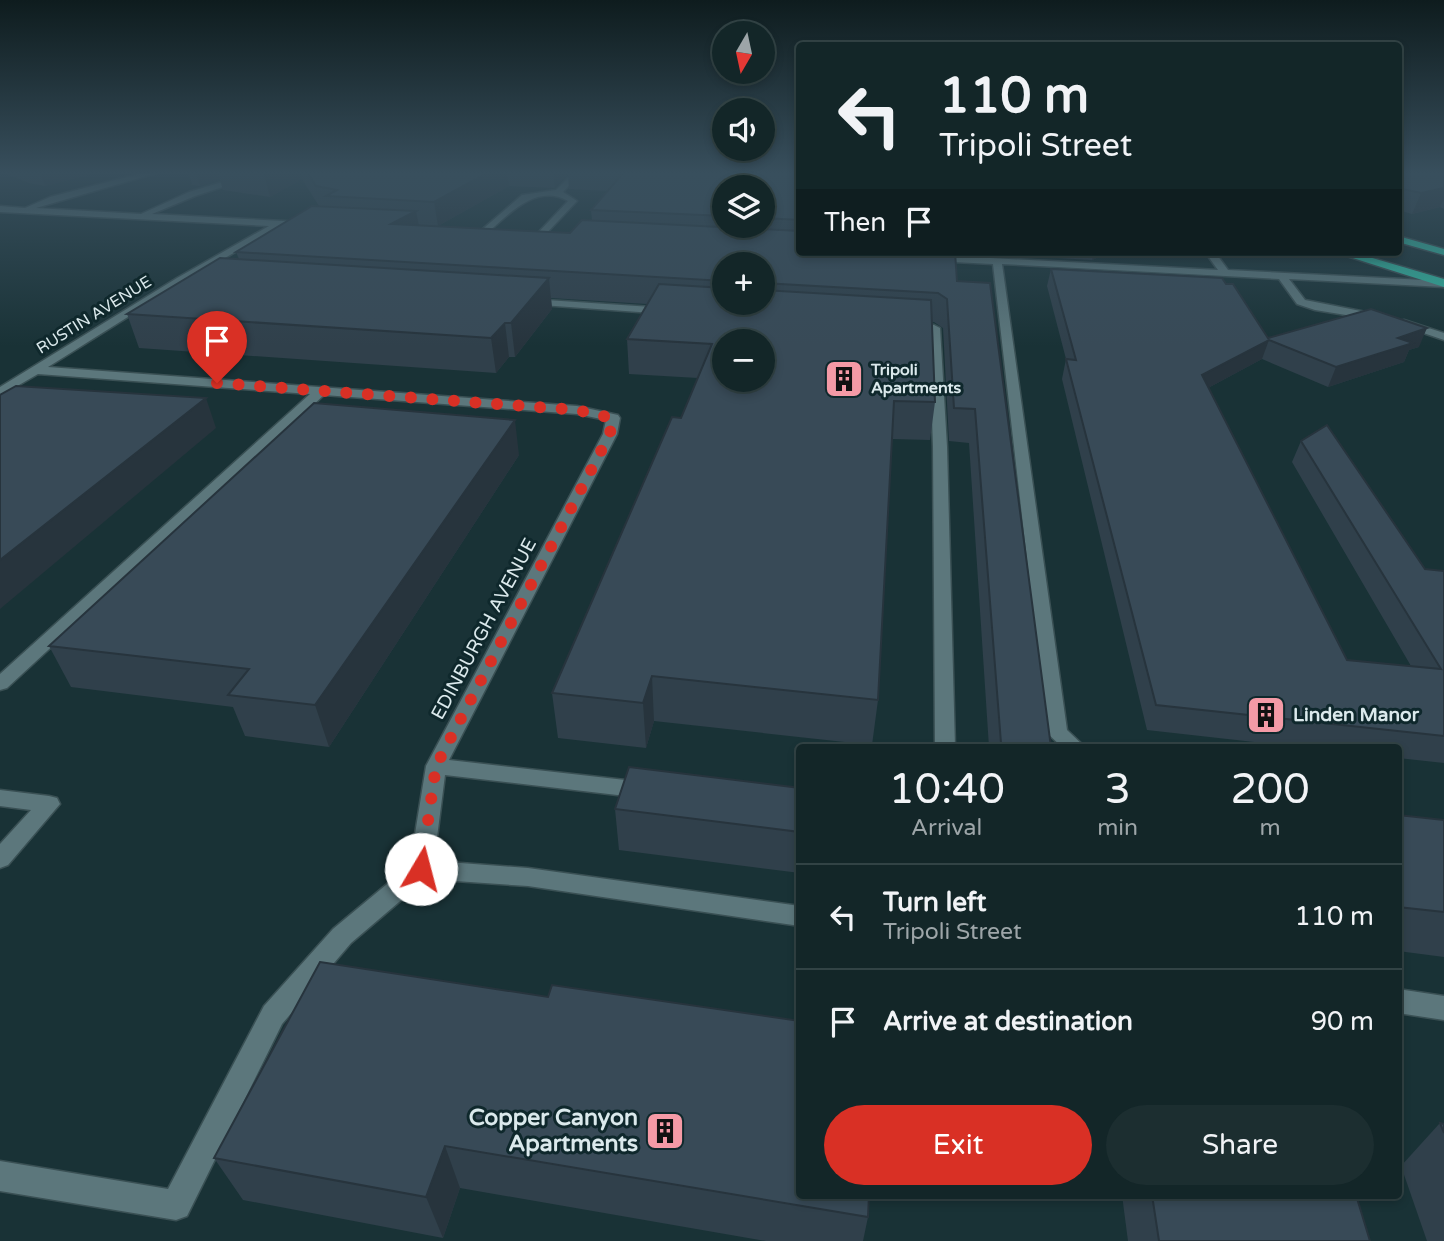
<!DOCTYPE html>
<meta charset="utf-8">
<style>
:root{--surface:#132628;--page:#1c2e30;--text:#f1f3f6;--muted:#9da5a8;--line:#324345;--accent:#d93025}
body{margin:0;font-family:"Varela Round",sans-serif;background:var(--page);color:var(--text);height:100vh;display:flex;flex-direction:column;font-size:26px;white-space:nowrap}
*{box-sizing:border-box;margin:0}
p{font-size:23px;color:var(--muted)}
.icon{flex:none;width:38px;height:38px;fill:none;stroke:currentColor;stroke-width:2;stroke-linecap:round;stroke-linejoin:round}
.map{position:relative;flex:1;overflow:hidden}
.drawer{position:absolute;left:796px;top:744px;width:606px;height:455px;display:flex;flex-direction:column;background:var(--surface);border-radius:7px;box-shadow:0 4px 10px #0003,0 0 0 2px var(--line)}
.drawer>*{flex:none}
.guide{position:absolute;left:796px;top:42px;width:606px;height:214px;border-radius:7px;box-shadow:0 4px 10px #0003,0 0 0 2px var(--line);background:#132628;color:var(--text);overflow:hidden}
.needle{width:46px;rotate:189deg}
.fabs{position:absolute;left:712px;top:21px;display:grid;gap:14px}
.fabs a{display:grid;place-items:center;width:63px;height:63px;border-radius:50%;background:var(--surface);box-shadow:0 4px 10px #0003,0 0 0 2px var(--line);font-size:35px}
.pin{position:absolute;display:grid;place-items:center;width:60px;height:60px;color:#fff;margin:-72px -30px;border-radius:50% 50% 50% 0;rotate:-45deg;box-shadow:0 0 7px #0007}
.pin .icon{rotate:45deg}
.me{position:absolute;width:77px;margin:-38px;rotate:8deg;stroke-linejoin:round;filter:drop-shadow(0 0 5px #0008)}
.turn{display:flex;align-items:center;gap:24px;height:147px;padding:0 28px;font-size:32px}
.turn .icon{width:91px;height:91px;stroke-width:2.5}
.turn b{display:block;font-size:49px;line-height:60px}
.then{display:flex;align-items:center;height:66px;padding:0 28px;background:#0003;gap:14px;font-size:26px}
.eta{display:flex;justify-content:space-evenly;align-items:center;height:119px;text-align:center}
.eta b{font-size:42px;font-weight:600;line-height:49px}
.primary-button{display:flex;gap:14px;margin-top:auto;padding:14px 28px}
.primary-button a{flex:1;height:80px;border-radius:42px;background:var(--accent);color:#fff;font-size:28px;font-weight:600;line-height:80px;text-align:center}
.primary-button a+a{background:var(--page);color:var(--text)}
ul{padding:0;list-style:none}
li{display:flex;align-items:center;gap:21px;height:105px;padding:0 28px;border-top:2px solid var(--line)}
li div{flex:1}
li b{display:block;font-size:26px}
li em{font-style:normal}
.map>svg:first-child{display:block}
</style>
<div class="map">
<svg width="1444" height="1241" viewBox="0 0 1444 1241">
<rect width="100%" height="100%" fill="#193236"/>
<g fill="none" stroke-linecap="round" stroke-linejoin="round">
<g stroke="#3a5054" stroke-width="3">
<g id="minor">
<path d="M146,172H160L36,208L141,214L189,192L255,172H268L195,196L152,214L303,222L307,225C298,230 287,224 277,229C198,271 124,320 48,367L577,406L618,415L620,418L617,434L449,760L643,782L651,784L654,790L651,796L643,798L445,775L434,861L528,868L800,906V926L528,886L426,879L351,943L282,1024L187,1216L176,1220L0,1191V1161L168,1189L264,1006L333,929L410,865L426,766L603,434L606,420L577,414L324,395L7,688L0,690V674L310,394L38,374L0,396V387L177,278L269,226L0,212V206L25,208L50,197Z"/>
<path d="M574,172H582L563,192L577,201L541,239L534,237L568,201C536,182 507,216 484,236L477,234L522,195L556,190Z"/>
<polygon points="1205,252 1215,252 1228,270 1444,281 1444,287 1289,279 1305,300 1381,315 1382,317 1377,320 1315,310 1297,304 1279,279 1002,264 1067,730 1085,747 1062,747 1047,733 993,264 934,261 929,258 934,255 1218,270"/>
<polygon points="531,299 667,308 672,311 667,314 527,304 526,302"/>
<polygon points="1404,320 1444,333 1444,340 1400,325 1400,321"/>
<polygon points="908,323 934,325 940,328 947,447 955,747 935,747 933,447 929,331 904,328 903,326"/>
<polygon points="0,790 49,796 57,798 60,804 8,865 0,868 0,844 31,810 0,806"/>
<polygon points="1398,989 1444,996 1444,1020 1398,1013"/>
</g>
</g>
<g stroke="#3a5054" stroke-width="3">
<g id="highway">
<polygon points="1398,236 1444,249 1444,255 1398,242"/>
<polygon points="1334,252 1352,252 1444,279 1444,287"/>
</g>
</g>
<use href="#minor" fill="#5c777c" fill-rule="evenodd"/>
<use href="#highway" fill="#32bda5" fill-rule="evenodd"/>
</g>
<g fill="#30404b" fill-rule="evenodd">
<polygon points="2,172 99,172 45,186 29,183"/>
<path d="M189,172H800V252L957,281L1051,747H989L969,443L949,441L943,328L934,322H932L935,402L930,440L892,439L878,700L872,745L654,721L646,748L558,738L552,693L681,418L698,378L629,374L627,339L647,304L551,298L552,309L515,357H509L496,373L139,348L127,314L239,259L236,252L319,206L302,179L270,197L223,190L220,180L200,186L192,185ZM568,174L569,189L608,191L591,210L592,220L570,233L438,226L509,186L555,188ZM724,187H763V226H724ZM724,264H763V303H724Z"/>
<polygon points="1398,172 1444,172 1444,209 1440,207 1412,214 1398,210"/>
<polygon points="1038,252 1110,252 1092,260 1039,257"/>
<polygon points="1051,269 1268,338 1419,347 1409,350 1404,362 1328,387 1262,359 1208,388 1347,660 1411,666 1292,462 1301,441 1425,569 1444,571 1444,763 1398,758 1398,747 1300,747 1147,730 1062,379 1066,359 1047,286"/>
<polygon points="519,455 329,747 245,736 233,707 71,687 49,646"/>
<polygon points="800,788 800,873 619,850 615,809"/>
<polygon points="1398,815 1444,820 1444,957 1398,951"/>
<polygon points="320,962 868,1217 863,1241 766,1241 460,1188 443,1238 243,1200 214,1158"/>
<polygon points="1440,1123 1444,1124 1444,1241 1427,1241 1401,1166"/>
<polygon points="1122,1195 1356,1195 1370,1241 1128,1241"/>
</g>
<g fill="#27343d">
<polygon points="40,172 99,172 45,186"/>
<polygon points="196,172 218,172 220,180 200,186"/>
<polygon points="267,172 301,172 302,179 270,197 264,174"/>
<polygon points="489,172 507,172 509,186 438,226 434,202"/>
<polygon points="553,172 568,172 568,174 555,188"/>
<polygon points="1444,188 1444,199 1440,207 1412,214 1421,193"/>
<polygon points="416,211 421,236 391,224"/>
<polygon points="1094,252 1110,252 1092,260"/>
<polygon points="549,278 552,309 515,357 511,323"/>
<polygon points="505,323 509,357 496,373 491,338"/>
<polygon points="1427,328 1419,347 1409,350 1404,362 1328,387 1336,367 1398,338"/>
<polygon points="1269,340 1262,359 1195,395 1202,375"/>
<polygon points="206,398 216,428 0,609 0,560"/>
<polygon points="515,420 519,455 329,747 315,705"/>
<polygon points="652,676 654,721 646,748 643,703"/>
<polygon points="445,1146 460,1188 443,1238 426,1197"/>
</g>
<g fill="#384a57" stroke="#27343d" stroke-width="2" fill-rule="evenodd">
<polygon points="307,172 489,172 434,202 326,196 337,190 316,186"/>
<polygon points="624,172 800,172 800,220 763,218 763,187 724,187 724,216 591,210"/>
<polygon points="1398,172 1444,172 1444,188 1421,193 1398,188"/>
<polygon points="312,206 416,211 391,224 570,233 582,220 800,231 800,252 955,252 957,281 990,283 1051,747 1013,747 1013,744 1001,743 975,409 954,408 947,299 938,293 763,283 763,264 724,264 724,281 236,252"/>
<polygon points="220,258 549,278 511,323 505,323 491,338 127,314"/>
<polygon points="1051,269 1222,278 1226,284 1233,284 1268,338 1371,309 1427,328 1398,338 1413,343 1336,367 1269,340 1202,375 1347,660 1441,669 1301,441 1327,425 1425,569 1444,571 1444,736 1156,705 1066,359 1076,360"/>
<path d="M659,284L724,288V303H763V290L931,300L935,402L894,401L878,700L652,676L643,703L552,693L672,417L681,418L712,344L627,339ZM724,341H763V380H724Z"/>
<polygon points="16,386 206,398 0,560 0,395"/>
<polygon points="314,403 515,420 315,705 228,695 249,669 49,646"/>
<polygon points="629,767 800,788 800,832 615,809"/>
<polygon points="1398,815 1444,820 1444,912 1398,907"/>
<polygon points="320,962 548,997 552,985 800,1021 800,1195 869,1195 868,1217 445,1146 426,1197 214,1158"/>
<polygon points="1440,1123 1444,1124 1444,1133"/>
<polygon points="1152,1195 1356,1195 1370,1241 1159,1241"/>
</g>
<linearGradient id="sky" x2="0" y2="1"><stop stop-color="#0e1c1e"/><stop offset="0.5" stop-color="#384f5d"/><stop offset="1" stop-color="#384f5d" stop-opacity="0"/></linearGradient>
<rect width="1444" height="346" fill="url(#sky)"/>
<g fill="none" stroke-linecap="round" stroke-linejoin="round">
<polyline stroke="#d93025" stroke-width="12" stroke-dasharray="0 21.6" points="217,383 577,410 612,418 610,434 436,766 421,869"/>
</g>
<defs>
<g id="building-square" transform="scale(2.0125)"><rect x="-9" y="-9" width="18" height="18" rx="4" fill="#f49aa6" stroke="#0f282c"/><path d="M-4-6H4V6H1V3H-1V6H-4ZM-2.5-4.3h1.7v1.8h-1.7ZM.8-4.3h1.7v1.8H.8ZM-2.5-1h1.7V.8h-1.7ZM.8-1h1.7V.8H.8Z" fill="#111"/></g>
</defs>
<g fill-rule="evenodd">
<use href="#building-square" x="844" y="379"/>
<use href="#building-square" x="1266" y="715"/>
<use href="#building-square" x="665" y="1131"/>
</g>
<g text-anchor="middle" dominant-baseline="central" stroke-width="6" stroke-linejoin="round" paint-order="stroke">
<g font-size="16" fill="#dbe9ec" stroke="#0f282c">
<text transform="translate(94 315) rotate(-32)">RUSTIN AVENUE</text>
</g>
<g font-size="16" font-weight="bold" fill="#dbe9ec" stroke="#0f282c" text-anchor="start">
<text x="871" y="370">Tripoli<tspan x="871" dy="18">Apartments</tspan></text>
</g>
<g font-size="19" fill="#dbe9ec" stroke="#0f282c">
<text transform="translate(484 629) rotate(-62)">EDINBURGH AVENUE</text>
</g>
<g font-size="19" font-weight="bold" fill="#dbe9ec" stroke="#0f282c" text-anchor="start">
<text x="1293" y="715">Linden Manor</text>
</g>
<g font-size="23" font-weight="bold" fill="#dbe9ec" stroke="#0f282c" text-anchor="end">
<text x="638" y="1118">Copper Canyon<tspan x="638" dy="26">Apartments</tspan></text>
</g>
</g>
</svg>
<div class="fabs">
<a><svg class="needle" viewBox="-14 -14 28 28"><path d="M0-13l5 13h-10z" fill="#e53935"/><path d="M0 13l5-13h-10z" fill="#9da5a8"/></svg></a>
<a><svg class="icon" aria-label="sound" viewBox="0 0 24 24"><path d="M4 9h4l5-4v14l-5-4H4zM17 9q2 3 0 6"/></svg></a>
<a><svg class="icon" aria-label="layers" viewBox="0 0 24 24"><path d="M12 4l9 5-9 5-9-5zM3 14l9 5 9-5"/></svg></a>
<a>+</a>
<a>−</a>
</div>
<div class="pin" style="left:217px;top:383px;background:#d93025"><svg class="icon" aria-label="arrive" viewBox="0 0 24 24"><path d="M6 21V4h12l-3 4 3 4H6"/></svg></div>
<svg class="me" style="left:421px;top:869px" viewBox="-20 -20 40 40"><circle r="19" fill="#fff"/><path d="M0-13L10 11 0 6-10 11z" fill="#d93025"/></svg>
<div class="guide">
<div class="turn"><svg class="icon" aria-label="left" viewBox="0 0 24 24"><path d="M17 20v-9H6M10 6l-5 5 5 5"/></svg><div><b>110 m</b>Tripoli Street</div></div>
<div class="then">Then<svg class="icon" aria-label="arrive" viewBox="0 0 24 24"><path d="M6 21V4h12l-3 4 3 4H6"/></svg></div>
</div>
<section class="drawer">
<div class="eta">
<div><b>10:40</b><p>Arrival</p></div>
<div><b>3</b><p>min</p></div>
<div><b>200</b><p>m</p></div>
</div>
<ul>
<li><svg class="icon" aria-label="left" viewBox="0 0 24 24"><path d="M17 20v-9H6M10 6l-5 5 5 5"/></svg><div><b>Turn left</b><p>Tripoli Street</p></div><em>110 m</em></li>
<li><svg class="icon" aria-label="arrive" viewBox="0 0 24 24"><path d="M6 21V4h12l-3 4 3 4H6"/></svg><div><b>Arrive at destination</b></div><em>90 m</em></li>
</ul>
<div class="primary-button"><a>Exit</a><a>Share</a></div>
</section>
</div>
